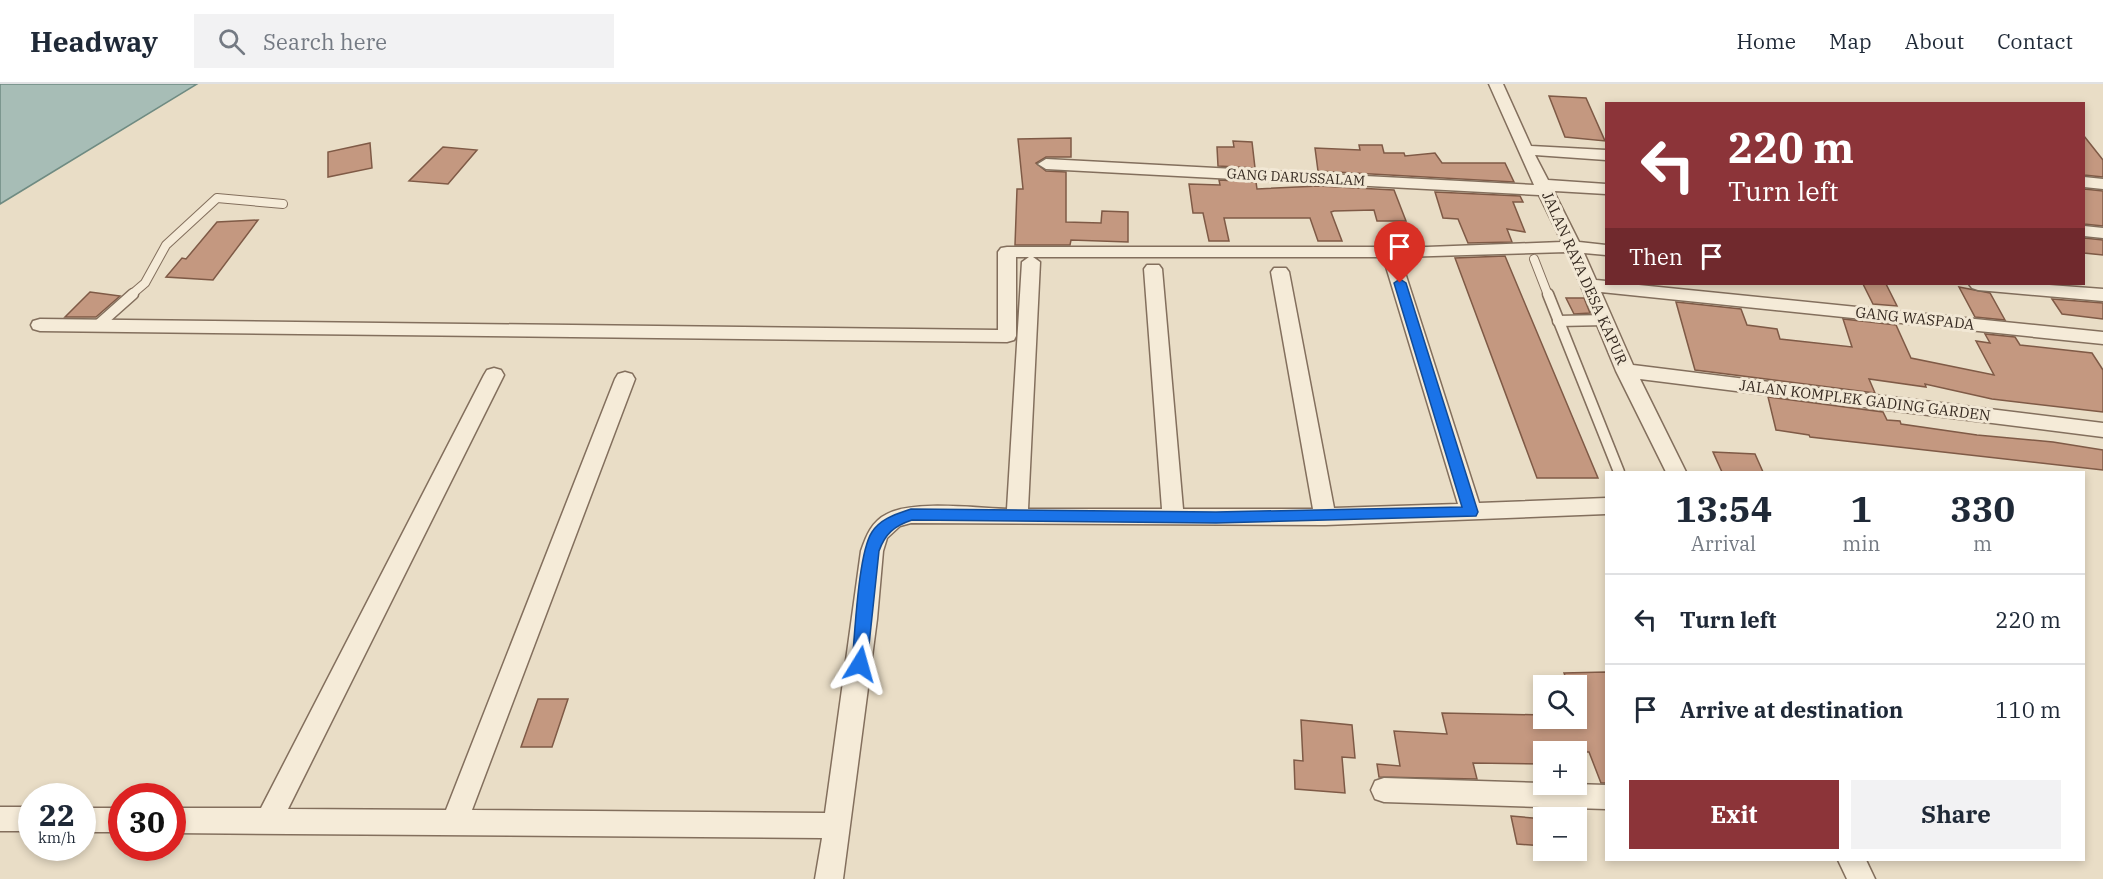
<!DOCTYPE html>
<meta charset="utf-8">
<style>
:root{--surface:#fff;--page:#f2f2f3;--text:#1f2937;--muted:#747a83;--line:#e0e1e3;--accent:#8c3439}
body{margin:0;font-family:"IBM Plex Serif",serif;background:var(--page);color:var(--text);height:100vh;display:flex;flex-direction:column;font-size:22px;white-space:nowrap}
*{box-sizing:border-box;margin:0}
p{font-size:20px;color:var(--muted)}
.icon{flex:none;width:33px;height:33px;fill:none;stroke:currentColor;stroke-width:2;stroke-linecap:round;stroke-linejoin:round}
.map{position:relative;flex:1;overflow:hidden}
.drawer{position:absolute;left:1605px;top:387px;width:480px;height:390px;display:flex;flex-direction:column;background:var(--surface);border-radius:0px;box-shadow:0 3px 9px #0003}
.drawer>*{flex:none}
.hud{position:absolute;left:1605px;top:18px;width:480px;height:183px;border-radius:0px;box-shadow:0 3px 9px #0003;background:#8c3439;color:#fff;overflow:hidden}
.controls{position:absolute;left:1533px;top:591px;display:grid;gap:12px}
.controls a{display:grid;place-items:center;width:54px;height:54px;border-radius:0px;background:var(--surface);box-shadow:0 3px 9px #0003;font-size:30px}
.speed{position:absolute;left:18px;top:699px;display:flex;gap:12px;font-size:30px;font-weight:700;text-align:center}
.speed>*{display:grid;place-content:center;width:78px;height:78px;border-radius:50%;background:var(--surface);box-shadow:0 3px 9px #0003;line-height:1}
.speed small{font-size:15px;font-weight:400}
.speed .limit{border:9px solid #d22;background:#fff;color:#111}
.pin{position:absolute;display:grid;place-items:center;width:51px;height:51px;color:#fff;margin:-62px -26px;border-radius:50% 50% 50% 0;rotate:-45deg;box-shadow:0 0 6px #0007}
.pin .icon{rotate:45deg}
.me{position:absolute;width:66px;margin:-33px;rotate:8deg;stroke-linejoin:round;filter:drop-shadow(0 0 4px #0008)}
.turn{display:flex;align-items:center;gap:21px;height:126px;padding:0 24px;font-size:27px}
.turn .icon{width:78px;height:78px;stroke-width:2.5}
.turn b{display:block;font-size:42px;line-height:51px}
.then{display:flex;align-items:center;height:57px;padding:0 24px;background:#0003;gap:12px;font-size:22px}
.eta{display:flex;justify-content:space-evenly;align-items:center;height:102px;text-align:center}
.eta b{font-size:36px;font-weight:700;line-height:42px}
.button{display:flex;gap:12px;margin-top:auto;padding:12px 24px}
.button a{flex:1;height:69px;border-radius:0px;background:var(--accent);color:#fff;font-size:24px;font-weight:700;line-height:69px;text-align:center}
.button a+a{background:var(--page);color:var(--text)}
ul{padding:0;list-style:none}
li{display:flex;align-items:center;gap:18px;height:90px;padding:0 24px;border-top:2px solid var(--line)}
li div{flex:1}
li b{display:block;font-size:22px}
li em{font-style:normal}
header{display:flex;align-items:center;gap:36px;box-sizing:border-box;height:84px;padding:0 30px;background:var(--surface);border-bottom:2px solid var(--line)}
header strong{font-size:28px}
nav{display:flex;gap:33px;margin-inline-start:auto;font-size:21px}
.search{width:420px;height:54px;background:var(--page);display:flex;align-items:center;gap:15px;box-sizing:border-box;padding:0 21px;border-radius:0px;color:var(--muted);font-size:22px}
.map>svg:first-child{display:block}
</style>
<header>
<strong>Headway</strong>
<div class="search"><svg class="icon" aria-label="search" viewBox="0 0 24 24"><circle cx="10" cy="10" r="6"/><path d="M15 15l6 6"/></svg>Search here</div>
<nav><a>Home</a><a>Map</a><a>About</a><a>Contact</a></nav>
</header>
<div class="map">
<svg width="2103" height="795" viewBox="0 0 2103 795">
<rect width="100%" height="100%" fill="#e9ddc6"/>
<polygon fill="#a7bdb6" stroke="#6f8b82" stroke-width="1.5" points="0,0 197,0 0,120"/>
<g fill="#c49880" stroke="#7f5a46" stroke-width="1.5">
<polygon points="1549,12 1586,14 1605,57 1565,53"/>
<polygon points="2084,52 2103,76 2103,93 2084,91"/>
<polygon points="1071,54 1071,73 1046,73 1036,79 1046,87 1066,88 1066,138 1101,139 1102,127 1128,128 1128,158 1071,156 1070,161 1015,161 1017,105 1023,105 1018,55"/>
<polygon points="1233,57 1252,58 1255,84 1218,82 1217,63 1234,63"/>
<polygon points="370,59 372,84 328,93 328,68"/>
<polygon points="1359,61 1382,61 1384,69 1404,69 1405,72 1435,69 1442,79 1505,79 1514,98 1318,87 1315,64 1360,66"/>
<polygon points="443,63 477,66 448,100 409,97"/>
<polygon points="1219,96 1256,98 1257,105 1319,102 1394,106 1406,137 1377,137 1374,126 1334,127 1331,128 1342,157 1318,157 1310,134 1224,134 1229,157 1209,157 1203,129 1193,129 1189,100 1220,101"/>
<polygon points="2084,105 2103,107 2103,142 2084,140"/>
<polygon points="1435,108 1520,112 1523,118 1513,118 1525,148 1507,145 1512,158 1468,159 1458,135 1443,134"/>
<polygon points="258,136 213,196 166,193 182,174 186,175 217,138"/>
<polygon points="2084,154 2103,156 2103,171 2084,169"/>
<polygon points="1505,172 1598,394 1537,394 1455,174"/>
<polygon points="1863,200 1886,200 1897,222 1873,220"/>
<polygon points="1959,203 1990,209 2005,236 1975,233"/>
<polygon points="90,208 120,212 96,233 65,233"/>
<polygon points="1566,214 1584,214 1590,229 1574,230"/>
<polygon points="2052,215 2103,219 2103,235 2062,230"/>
<polygon points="1676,218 1741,225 1747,241 1777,245 1780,255 1852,263 1843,235 1896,241 1911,274 1994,291 1976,257 1990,259 1985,250 2015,253 2020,261 2092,269 2103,286 2103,328 1992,315 1925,300 1926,303 1869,295 1875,309 1695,286"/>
<polygon points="1768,313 1883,328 1887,336 1900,337 1901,340 1977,351 2053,358 2103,366 2103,386 1810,353 1809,351 1776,346"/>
<polygon points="1713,368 1755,370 1763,388 1722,388"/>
<polygon points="1606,588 1606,699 1601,699 1589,668 1544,668 1544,680 1473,679 1477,695 1379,693 1377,680 1400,682 1394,647 1447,650 1442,629 1544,631 1544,634 1576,634 1576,631 1581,631 1576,619 1576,602 1569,602 1564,589"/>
<polygon points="538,615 568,615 552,663 521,663"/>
<polygon points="1301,636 1352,641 1355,674 1342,673 1345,709 1295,705 1294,676 1303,677"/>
<polygon points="1511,732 1544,735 1544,762 1517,760"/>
</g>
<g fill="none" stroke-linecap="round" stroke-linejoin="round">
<g stroke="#836f5d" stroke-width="10">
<g id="service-far1">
<polyline points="1534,175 1548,211"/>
<polyline points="131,211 145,199 166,161 217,114 283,120"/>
</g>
</g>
<g stroke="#836f5d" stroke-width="13">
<g id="service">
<polyline points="1548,210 1619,388"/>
<polyline points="1558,237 1606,236"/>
<polyline points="97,242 133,210"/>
</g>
</g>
<g stroke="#836f5d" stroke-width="3">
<g id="minor">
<path d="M1489,0H1503L1531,62L1606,66V76L1535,71L1548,96L1606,100V110L1555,107L1554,108L1579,158L1606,161V171L1584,169L1596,196L1606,197V200H1629L2103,248V260L1601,208L1633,281L2103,339V353L1640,295L1686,388H1666L1616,287L1567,168L1400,173L1479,419L1606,414V430L1325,441L911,439L900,442L887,454L883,467L877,535L843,795H815L822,754L172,749V724H261L484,291L487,286L494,284L501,286L504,291L288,725L446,726L615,295L618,290L625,288L632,290L635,295L472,726L825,729L861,467C866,452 872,437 887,430C913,416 976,424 1007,425L1022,178L1029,173H1016V252L1014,256L1007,258L40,247L33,245L31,241L33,237L40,235L998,246V168L1001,164L1007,163H1427L1562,158L1539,111L1046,85L1038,80L1046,75L1534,101ZM1033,173H1386L1384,176L1458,420L1334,424L1289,188L1286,184H1274L1271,188L1313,425H1183L1162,185L1159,181H1147L1144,185L1162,425H1028L1040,178Z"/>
<polygon points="2084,93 2103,95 2103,105 2084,103"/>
<polygon points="2084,142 2103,144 2103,154 2084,152"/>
<polygon points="1969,200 2036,200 2103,205 2103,217 1978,206 1972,204"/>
<polygon points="1384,694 1606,701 1606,725 1384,718 1375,715 1371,706 1375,697"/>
<rect x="0" y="723" width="32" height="24"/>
<rect x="82" y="724" width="40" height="24"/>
<polygon points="1838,776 1866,776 1875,795 1847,795"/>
</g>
</g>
<use href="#service-far1" stroke="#f5ebd8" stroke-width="8"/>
<use href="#service" stroke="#f5ebd8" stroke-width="10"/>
<use href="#minor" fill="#f5ebd8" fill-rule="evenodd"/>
</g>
<path fill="#1a73e8" stroke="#114b97" stroke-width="1.5" d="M1400,195L1406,199L1478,428L1476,432L1216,439L912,436C894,442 885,450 879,467L867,580L865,585L860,587L854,585L852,580C855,551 858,469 872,448C881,434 897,430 911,425L1216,428L1462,423L1394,199Z"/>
<g text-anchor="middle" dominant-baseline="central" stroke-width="6" stroke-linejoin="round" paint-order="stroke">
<g font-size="14" fill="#352920" stroke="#f2e8d5">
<text transform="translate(1296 93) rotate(3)">GANG DARUSSALAM</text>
</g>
<g font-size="15" fill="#352920" stroke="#f2e8d5">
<text transform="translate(1585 194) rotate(66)">JALAN RAYA DESA KAPUR</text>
<text transform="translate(1915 234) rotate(6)">GANG WASPADA</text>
<text transform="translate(1865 316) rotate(7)">JALAN KOMPLEK GADING GARDEN</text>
</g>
</g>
</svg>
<div class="controls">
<a><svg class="icon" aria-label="search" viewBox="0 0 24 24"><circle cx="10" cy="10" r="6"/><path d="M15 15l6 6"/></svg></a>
<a>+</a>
<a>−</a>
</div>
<div class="speed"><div>22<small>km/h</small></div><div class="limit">30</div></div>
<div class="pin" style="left:1400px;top:199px;background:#d93025"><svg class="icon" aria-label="arrive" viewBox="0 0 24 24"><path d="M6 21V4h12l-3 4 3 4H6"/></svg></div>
<svg class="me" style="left:860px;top:580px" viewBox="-20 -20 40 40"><path d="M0-17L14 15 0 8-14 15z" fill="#1a73e8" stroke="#fff" stroke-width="4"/></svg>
<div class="hud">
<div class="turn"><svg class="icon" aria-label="left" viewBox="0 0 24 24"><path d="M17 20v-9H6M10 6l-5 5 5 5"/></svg><div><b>220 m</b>Turn left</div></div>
<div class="then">Then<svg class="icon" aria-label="arrive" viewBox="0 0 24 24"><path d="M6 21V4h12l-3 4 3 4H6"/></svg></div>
</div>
<section class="drawer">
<div class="eta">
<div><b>13:54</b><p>Arrival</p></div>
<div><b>1</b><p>min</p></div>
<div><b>330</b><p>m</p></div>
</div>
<ul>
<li><svg class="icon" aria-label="left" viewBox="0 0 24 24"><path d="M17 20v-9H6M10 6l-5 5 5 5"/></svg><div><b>Turn left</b></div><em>220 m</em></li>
<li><svg class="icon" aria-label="arrive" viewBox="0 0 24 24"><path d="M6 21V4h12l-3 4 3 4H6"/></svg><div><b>Arrive at destination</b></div><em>110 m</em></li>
</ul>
<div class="button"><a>Exit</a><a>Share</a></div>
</section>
</div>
